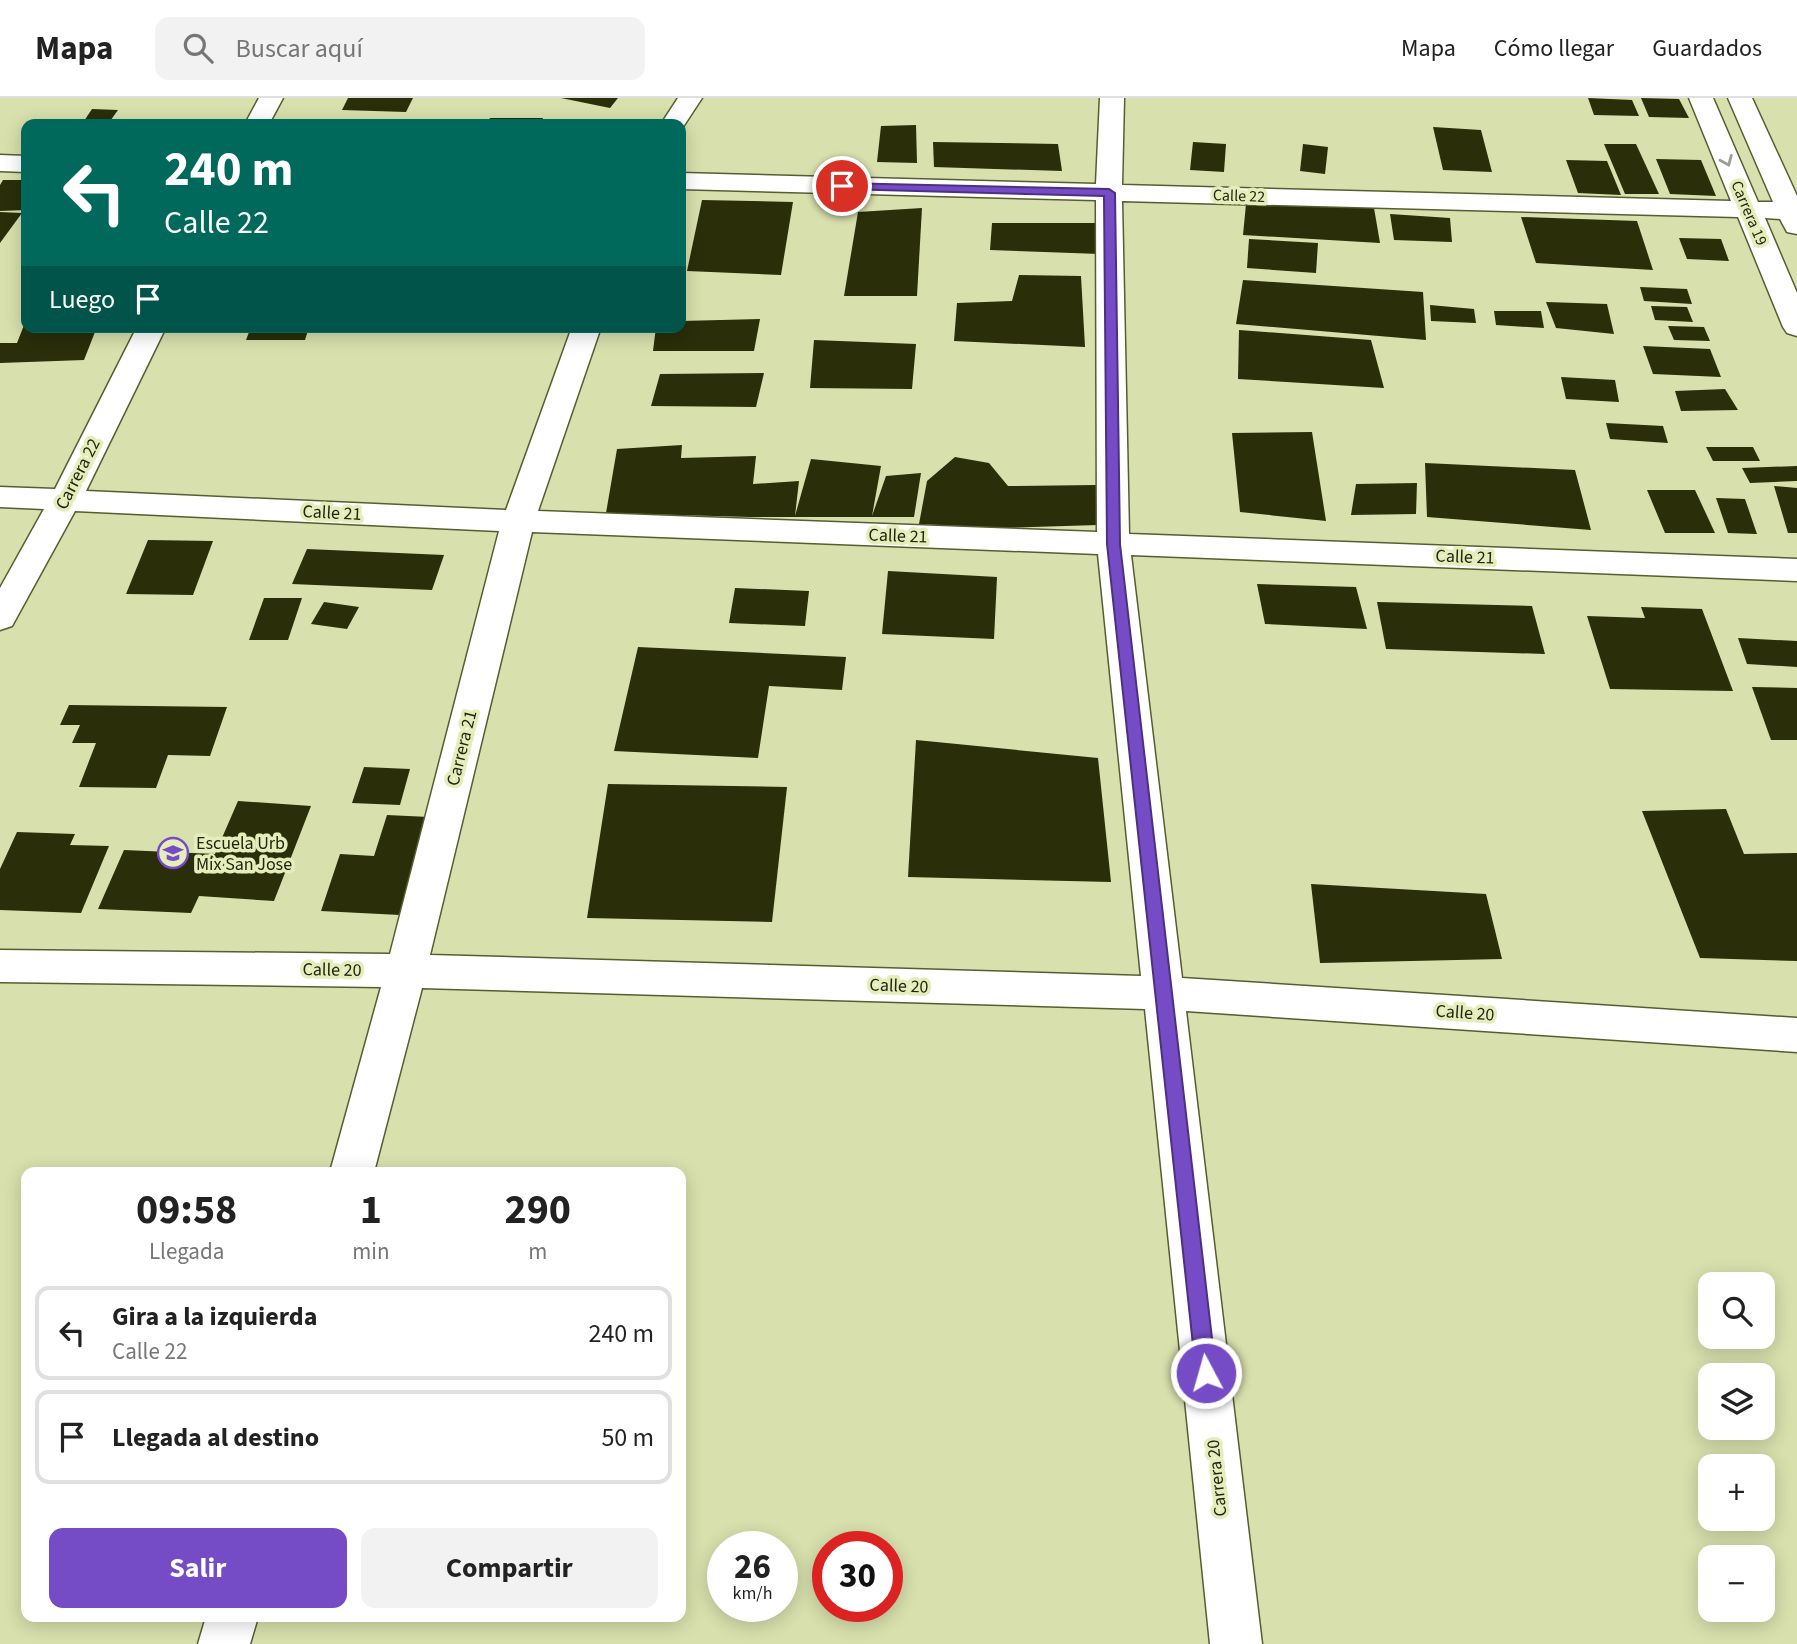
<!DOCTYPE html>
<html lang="es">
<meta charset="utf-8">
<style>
:root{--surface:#fff;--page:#f2f2f2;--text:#222;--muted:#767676;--line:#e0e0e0;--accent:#754cc5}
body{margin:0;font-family:"Source Sans 3",sans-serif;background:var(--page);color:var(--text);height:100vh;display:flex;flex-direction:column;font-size:26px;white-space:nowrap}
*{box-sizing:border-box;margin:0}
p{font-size:23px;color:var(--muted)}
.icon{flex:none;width:38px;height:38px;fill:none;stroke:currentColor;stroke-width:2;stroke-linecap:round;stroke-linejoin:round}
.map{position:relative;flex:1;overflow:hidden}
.details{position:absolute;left:21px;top:1069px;width:665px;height:455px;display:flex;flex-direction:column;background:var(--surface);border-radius:14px;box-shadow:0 4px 18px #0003}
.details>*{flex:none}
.hud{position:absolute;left:21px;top:21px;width:665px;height:214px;border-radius:14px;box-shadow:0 4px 18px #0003;background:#00695c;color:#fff;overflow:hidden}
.controls{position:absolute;left:1698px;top:1174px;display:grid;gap:14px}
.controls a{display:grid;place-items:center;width:77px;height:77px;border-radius:14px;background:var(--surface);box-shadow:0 4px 18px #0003;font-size:35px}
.speed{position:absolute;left:707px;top:1433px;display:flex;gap:14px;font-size:35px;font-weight:700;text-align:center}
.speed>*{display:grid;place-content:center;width:91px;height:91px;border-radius:50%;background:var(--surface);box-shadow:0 4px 18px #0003;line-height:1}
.speed small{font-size:18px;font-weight:400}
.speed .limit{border:10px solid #d22;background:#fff;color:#111}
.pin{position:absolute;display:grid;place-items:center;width:60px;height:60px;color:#fff;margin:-30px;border:4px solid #fff;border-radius:50%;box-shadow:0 2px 7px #0007}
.me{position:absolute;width:77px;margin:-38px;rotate:354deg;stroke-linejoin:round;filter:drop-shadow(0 0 5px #0008)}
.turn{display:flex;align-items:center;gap:24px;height:147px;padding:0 28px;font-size:32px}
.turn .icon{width:91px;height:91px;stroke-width:2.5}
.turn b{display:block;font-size:49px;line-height:60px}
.then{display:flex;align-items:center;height:66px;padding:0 28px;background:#0003;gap:14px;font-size:26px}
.eta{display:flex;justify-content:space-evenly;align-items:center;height:119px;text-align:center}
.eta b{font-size:42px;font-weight:700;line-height:49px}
.action{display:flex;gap:14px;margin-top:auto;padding:14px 28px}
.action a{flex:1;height:80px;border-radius:14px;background:var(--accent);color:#fff;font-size:28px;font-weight:700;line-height:80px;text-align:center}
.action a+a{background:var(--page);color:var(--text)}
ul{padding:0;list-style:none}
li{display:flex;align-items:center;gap:21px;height:94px;margin:0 14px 10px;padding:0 14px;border:4px solid var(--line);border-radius:14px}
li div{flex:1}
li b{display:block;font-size:26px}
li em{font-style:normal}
header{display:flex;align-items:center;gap:42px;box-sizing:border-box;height:98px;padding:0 35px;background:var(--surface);border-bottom:2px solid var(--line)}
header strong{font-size:33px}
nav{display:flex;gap:38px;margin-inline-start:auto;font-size:24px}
.search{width:490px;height:63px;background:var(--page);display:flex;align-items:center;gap:18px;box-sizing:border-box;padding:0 24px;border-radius:14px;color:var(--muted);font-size:26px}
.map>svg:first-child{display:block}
</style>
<header>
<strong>Mapa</strong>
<div class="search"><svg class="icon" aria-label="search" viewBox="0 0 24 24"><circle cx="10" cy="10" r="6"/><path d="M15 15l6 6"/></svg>Buscar aquí</div>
<nav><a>Mapa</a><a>Cómo llegar</a><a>Guardados</a></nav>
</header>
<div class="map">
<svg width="1797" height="1546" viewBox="0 0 1797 1546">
<rect width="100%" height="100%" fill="#d8e0ad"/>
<g fill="#2a2e09">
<polygon points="348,0 413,0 406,14 342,12"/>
<polygon points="561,0 618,0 610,10"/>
<polygon points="1588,0 1632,2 1639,18 1594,17"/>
<polygon points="1641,0 1679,1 1689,20 1649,19"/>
<polygon points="92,11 118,12 108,26 82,26"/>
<polygon points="490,20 543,20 541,26 487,26"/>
<polygon points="916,27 917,65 877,64 881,28"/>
<polygon points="1433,29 1481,32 1492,74 1443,72"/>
<polygon points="933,44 1058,46 1062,73 934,69"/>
<polygon points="1193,44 1226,46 1224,74 1190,72"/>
<polygon points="1303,46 1328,49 1325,76 1300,73"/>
<polygon points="1604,46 1636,46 1659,96 1625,96"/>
<polygon points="1656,61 1701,62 1716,98 1670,96"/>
<polygon points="1566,62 1607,63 1621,97 1578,95"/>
<polygon points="3,82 26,82 26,112 0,113 0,87"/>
<polygon points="702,102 793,104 781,177 687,173"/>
<polygon points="1246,106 1374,110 1380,145 1243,137"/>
<polygon points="922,110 917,198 844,198 858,114"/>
<polygon points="0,114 22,115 0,145"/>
<polygon points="1390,116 1450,120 1452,144 1394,142"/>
<polygon points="1521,119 1637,123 1653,172 1536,165"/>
<polygon points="992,125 1102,125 1100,156 990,152"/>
<polygon points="1679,140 1721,141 1729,163 1687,161"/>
<polygon points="1249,141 1318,145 1316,175 1247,170"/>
<polygon points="1019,177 1081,178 1085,249 954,243 957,205 1012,203"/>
<polygon points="1243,182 1423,194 1426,242 1236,226"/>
<polygon points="1640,189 1687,191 1692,206 1644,203"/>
<polygon points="1546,204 1607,206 1614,236 1556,230"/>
<polygon points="1430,207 1474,211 1476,225 1431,223"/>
<polygon points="1651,208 1687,209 1693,224 1655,222"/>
<polygon points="1494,213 1541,213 1544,230 1496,227"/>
<polygon points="760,221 754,253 653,253 656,229 681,229 681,223"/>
<polygon points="26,222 26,229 97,229 84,262 0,265 0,245 17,245"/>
<polygon points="1668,228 1704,229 1710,243 1674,242"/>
<polygon points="251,229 309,229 305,242 246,242"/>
<polygon points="1239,232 1371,242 1384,290 1238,281"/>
<polygon points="814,242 916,246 912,291 810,290"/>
<polygon points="1643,248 1710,251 1721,279 1653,276"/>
<polygon points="764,275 756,309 651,308 660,276"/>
<polygon points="1561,279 1615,282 1619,304 1566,301"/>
<polygon points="1725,291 1738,312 1681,313 1675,293"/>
<polygon points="1606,325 1663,328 1668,345 1610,341"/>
<polygon points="1312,334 1326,423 1240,414 1232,335"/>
<polygon points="682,347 681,360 756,358 753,386 799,383 795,418 811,361 881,368 872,418 886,378 921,375 914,419 750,419 606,415 617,351"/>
<polygon points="1706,349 1753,349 1760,363 1713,363"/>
<polygon points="955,359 989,365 1008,388 1096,387 1098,427 1003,430 919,426 927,383"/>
<polygon points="1425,365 1575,372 1591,432 1427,419"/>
<polygon points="1797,368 1797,383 1750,385 1742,370"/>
<polygon points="1417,385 1416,416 1351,417 1356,386"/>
<polygon points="1774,388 1797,390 1797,435 1788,435"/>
<polygon points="1647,392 1695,392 1715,435 1665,435"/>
<polygon points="1716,400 1745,401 1757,436 1728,435"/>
<polygon points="148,442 213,443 193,497 126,496"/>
<polygon points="307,451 444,457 432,492 292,486"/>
<polygon points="888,473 997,479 994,541 882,536"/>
<polygon points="1257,486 1356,489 1367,531 1265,526"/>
<polygon points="735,490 809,493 805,528 729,525"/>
<polygon points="264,500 302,500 288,542 249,542"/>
<polygon points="324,504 359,509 347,531 311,526"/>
<polygon points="1377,504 1532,508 1545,556 1386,551"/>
<polygon points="1641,509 1702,511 1733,593 1610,591 1587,518 1645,520"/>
<polygon points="1738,540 1797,543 1797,569 1747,566"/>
<polygon points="638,549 846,559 842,592 769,588 758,660 614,653"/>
<polygon points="1752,589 1797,590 1797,642 1771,642"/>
<polygon points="69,607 227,609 210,658 168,657 156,690 79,689 96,645 72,645 80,627 60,627"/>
<polygon points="916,642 1098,660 1111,784 908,779"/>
<polygon points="364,669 410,671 400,707 352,705"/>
<polygon points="608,686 787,689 772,824 587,820"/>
<polygon points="238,703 311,708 274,803 199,798 191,815 98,811 124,752 215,756"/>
<polygon points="1726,711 1744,756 1797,755 1797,863 1700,860 1642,713"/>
<polygon points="387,717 429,719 400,817 321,813 340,756 374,758"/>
<polygon points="17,734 75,736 70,747 109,748 81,815 0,812 0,771"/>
<polygon points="1311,786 1486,796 1502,861 1320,865"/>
</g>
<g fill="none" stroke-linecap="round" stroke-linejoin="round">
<g stroke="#575d30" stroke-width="3">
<g id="street">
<polygon points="259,0 283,0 269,26 245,26"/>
<polygon points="678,0 702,0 681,32 681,26 661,26"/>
<path d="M1100,0H1124L1122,87L1731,103L1689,0H1713L1758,104H1773L1728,0H1752L1797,98V136L1787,134L1780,121L1765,120L1797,195V238L1787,235L1783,229L1738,119L1122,103L1129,436L1797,461V483L1131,457L1182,880L1797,920V954L1186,913L1262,1546H1210L1145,911L422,890L374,1074H330L381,889L0,884V852L390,856L499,433L75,413L12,528L0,532V490L44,411L0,409V389L55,391L137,229H166L86,393L506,412L572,229H601L538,413L1097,434L1096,102L681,91V75L1096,86ZM532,434L1098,456L1141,878L430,857Z"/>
<polygon points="0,57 26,58 26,74 0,73"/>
<polygon points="206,1519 258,1519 250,1546 198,1546"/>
</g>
</g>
<use href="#street" fill="#fff" fill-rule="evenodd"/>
</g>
<defs><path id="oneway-chevron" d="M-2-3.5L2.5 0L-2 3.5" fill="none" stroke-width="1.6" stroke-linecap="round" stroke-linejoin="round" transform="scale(1.75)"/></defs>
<use stroke="#9c9d94" href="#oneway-chevron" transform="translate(1727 63) rotate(67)"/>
<polygon fill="#754cc5" stroke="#4c3180" stroke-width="2" points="838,85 1109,91 1115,95 1120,446 1216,1275 1213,1281 1206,1284 1199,1281 1196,1275 1107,446 1104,98 842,91 838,90"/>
<defs>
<g id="school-ring" transform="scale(1.575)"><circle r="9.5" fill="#e5edba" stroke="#754cc5" stroke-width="1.5"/><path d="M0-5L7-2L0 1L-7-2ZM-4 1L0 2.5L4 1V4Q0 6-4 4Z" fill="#754cc5"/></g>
</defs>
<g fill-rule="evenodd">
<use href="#school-ring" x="173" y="755"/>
</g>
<g text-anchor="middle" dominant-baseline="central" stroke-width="7" stroke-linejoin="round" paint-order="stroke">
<g font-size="16" fill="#222512" stroke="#e5edba">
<text transform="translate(1239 98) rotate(2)">Calle 22</text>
<text transform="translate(1749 115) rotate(67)">Carrera 19</text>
</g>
<g font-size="18" fill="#222512" stroke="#e5edba">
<text transform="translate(78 376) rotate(-63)">Carrera 22</text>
<text transform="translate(332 415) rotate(3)">Calle 21</text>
<text transform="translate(898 438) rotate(2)">Calle 21</text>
<text transform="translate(1465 459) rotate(2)">Calle 21</text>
<text transform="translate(462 650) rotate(-76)">Carrera 21</text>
<text transform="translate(332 872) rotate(1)">Calle 20</text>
<text transform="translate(899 888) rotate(2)">Calle 20</text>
<text transform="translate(1465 915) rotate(4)">Calle 20</text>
<text transform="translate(1217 1380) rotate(-96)">Carrera 20</text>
</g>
<g font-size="18" fill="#222512" stroke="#e5edba" text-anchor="start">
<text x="196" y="745">Escuela Urb<tspan x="196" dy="21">Mix San Jose</tspan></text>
</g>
</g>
</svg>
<div class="controls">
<a><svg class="icon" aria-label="search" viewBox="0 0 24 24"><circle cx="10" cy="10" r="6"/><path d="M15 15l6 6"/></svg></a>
<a><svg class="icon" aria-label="layers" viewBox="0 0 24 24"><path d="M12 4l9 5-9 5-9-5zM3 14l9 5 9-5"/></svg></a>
<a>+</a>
<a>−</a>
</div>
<div class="speed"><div>26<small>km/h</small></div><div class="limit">30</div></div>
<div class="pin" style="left:842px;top:88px;background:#d93025"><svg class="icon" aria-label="arrive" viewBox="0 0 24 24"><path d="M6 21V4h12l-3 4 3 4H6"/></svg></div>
<svg class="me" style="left:1206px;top:1275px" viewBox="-20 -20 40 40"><circle r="17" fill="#754cc5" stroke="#fff" stroke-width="3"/><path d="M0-11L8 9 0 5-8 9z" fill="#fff"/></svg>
<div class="hud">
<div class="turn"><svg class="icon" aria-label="left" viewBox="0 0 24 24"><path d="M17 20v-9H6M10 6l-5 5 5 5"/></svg><div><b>240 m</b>Calle 22</div></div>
<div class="then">Luego<svg class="icon" aria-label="arrive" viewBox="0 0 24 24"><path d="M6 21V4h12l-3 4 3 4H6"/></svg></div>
</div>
<section class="details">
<div class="eta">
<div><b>09:58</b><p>Llegada</p></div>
<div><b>1</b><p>min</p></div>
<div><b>290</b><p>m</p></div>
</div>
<ul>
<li><svg class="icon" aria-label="left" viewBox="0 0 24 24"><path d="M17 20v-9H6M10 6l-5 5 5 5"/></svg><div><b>Gira a la izquierda</b><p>Calle 22</p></div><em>240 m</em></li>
<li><svg class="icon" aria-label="arrive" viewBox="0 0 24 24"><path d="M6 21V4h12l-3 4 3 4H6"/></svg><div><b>Llegada al destino</b></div><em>50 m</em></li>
</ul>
<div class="action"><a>Salir</a><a>Compartir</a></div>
</section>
</div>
